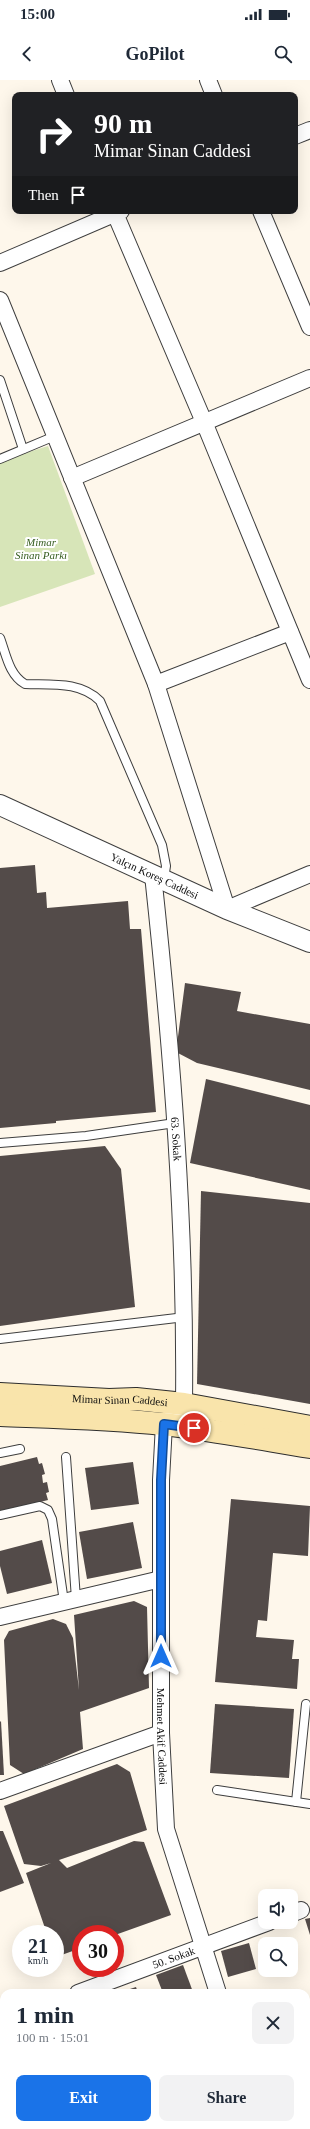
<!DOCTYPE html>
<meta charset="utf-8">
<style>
:root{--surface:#fff;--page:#f2f2f3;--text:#1f2937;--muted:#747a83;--accent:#1a73e8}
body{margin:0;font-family:"Times New Roman",serif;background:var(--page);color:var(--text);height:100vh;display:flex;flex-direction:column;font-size:15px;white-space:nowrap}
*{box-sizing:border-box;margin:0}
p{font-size:13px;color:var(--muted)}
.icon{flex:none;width:22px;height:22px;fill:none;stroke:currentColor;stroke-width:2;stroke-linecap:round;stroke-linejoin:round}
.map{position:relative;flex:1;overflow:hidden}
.sheet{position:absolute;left:0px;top:1909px;width:310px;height:140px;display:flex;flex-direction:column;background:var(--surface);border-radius:12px 12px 0 0;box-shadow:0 4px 16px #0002}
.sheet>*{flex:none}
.banner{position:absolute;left:12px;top:12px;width:286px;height:122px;border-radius:8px;box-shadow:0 4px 16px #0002;background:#202124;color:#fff;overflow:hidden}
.buttons{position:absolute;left:258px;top:1809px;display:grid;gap:8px}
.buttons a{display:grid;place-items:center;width:40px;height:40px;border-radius:8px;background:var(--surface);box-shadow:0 4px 16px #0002;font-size:20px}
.speed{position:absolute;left:12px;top:1845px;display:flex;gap:8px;font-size:20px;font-weight:700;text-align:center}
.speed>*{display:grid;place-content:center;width:52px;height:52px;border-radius:50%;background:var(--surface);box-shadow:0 4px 16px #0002;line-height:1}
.speed small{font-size:10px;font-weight:400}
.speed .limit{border:6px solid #d22;background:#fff;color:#111}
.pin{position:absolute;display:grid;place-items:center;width:34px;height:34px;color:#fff;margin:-17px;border:2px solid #fff;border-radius:50%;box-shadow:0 1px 4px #0007}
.me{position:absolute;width:44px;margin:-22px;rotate:0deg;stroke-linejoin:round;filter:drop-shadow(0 0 3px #0008)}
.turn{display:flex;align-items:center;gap:14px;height:84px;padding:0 16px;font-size:18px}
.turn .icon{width:52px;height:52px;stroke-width:2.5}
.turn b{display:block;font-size:28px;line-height:34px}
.then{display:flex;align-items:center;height:38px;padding:0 16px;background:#0003;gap:8px;font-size:15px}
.round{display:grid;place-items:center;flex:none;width:42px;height:42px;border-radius:8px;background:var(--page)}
.overview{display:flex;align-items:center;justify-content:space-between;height:68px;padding:0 16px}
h1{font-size:24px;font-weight:800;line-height:30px}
.cta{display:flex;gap:8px;margin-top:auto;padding:8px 16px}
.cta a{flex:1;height:46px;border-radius:8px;background:var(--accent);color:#fff;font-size:16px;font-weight:800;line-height:46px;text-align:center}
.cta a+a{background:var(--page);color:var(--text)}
.status{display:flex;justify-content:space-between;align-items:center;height:28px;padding:0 20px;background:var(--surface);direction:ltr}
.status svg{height:11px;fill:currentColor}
header{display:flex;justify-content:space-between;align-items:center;height:52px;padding:0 16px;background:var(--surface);font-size:18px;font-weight:800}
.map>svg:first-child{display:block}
</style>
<div class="status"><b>15:00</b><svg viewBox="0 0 49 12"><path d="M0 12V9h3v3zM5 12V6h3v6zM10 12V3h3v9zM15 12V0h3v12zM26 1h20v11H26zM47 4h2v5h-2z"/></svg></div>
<header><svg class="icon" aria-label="back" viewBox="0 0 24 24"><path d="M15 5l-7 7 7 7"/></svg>GoPilot<svg class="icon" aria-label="search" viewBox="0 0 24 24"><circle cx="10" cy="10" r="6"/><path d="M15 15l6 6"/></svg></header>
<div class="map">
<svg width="310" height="2049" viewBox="0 0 310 2049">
<rect width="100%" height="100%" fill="#fef7eb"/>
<g fill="#d7e5b8">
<polygon points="48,366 95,494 0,527 0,381"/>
<polygon points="170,2045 249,2045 250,2049 171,2049"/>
</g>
<polygon fill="#e6edc9" points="184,2045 230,2045 232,2049 186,2049"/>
<g fill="#534b49">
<polygon points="35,785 37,813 46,812 47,828 128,821 130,849 141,849 156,1032 56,1041 56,1043 0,1048 0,788"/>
<polygon points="185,903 241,912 237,931 310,944 310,1010 197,983 176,972"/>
<polygon points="206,999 310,1025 310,1110 190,1083"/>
<polygon points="105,1066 121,1089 135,1227 0,1246 0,1076"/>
<polygon points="201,1111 310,1123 310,1324 197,1304"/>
<polygon points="37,1377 39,1384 42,1383 45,1394 42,1395 43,1403 47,1402 49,1412 46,1413 48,1420 0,1432 0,1386"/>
<polygon points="133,1382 139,1424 91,1430 85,1388"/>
<polygon points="231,1419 310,1426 308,1476 273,1473 267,1541 258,1540 256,1557 294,1560 292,1579 299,1579 297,1609 215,1602"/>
<polygon points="133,1442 142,1488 87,1499 79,1452"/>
<polygon points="42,1460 52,1503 7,1514 0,1486 0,1471"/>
<polygon points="134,1521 147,1527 149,1608 80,1632 83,1669 24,1694 10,1685 4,1560 9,1551 53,1539 66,1544 73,1558 79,1610 74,1535"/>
<polygon points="215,1624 294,1629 289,1698 210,1693"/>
<polygon points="1,1641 4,1695 0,1695 0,1642"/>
<polygon points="117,1684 130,1692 147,1750 59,1780 67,1788 134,1761 144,1762 171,1835 115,1855 81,1854 81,1868 56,1877 55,1854 47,1854 26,1793 51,1783 41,1786 24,1784 4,1726"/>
<polygon points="0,1751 3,1751 24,1803 0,1812"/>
<polygon points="310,1838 310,1855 305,1839"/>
<polygon points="249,1863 256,1889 228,1897 221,1871"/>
<polygon points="183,1885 193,1912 163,1913 156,1895"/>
<polygon points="136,1907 138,1913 118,1913"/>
<polygon points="4,2010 4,2045 54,2045 45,2049 1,2049 0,2012"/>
</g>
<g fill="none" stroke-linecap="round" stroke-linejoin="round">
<g stroke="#3e3e3e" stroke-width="10">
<g id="service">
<polyline points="0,300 23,369"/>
<polyline points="0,379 55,356"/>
<path d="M0,558C6,574 9,595 25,604C51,605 80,601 100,621L162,765L166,786L164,799"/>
<polyline points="0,1063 86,1056 175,1043"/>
<polyline points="0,1259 185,1237"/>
<polyline points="0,1373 20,1369"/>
<polyline points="66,1377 76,1519"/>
<polyline points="0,1435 40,1426 48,1430 52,1439 64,1522"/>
<polyline points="217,1710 310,1724"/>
<polyline points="296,1722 306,1624"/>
<polyline points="0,2000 4,1999"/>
<polyline points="160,2045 162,2049"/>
</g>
</g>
<g stroke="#3e3e3e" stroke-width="18">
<g id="minor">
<polyline points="60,0 66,15"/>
<polyline points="208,0 214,15"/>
<polyline points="295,56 310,50"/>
<polyline points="114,131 204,342 310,600"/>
<polyline points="261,131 310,247"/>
<polyline points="0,183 121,131"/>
<polyline points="0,220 156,604 227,829 310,794"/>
<polyline points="72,398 310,298"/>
<polyline points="156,604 290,552"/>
<path id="s1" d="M153,795C172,971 186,1147 184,1324L164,1344L161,1400V1653L166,1749L218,1913"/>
<polyline points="0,1537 161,1499"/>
<polyline points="0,1711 161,1653"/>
<polyline points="291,1834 301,1830"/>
<path id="s2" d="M78,1913L269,1842"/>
<polyline points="0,1942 4,1940"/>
<polyline points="260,2045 261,2049"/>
</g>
</g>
<g stroke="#3e3e3e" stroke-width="22">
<g id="tertiary">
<path id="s3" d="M0,725L227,829L310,862"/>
</g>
</g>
<g stroke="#2d2d2d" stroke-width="24">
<g id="secondary">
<path id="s4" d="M0,1314L109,1320L136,1319L184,1324L310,1347"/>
<path d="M0,1335C55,1337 109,1338 163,1344C213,1350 261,1359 310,1367"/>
</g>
</g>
<use href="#service" stroke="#fff" stroke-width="8"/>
<use href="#minor" stroke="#fff" stroke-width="16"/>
<use href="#tertiary" stroke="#fff" stroke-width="20"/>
<use href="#secondary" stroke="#f9e4ab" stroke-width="22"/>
</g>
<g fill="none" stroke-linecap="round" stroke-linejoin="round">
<g stroke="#114b97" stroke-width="10">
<polyline id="route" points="161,1576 161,1400 164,1344 194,1348"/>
</g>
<use href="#route" stroke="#1a73e8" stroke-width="7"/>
</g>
<g text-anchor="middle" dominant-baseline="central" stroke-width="4" stroke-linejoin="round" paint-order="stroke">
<g font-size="11" font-style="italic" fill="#375e21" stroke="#fff">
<text x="41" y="462">Mimar<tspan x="41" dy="13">Sinan Parkı</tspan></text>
</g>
<g font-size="11" fill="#0b0b0b" stroke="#fff">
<text stroke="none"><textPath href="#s3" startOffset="170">Yalçın Koreş Caddesi</textPath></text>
<text stroke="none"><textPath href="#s1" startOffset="265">63. Sokak</textPath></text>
<text stroke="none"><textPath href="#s4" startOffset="120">Mimar Sinan Caddesi</textPath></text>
<text stroke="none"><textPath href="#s1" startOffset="871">Mehmet Akif Caddesi</textPath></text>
<text stroke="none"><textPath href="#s2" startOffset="102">50. Sokak</textPath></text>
</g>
</g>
</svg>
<div class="buttons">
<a><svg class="icon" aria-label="sound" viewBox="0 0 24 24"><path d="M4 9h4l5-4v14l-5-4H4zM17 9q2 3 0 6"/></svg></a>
<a><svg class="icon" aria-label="search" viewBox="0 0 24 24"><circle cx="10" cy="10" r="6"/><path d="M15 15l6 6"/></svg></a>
</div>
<div class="speed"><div>21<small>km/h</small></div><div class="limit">30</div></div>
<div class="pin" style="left:194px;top:1348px;background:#d93025"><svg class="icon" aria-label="arrive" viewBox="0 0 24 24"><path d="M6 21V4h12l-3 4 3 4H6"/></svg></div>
<svg class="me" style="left:161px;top:1576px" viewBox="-20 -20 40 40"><path d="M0-17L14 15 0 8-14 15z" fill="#1a73e8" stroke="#fff" stroke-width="4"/></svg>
<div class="banner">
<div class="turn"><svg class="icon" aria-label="right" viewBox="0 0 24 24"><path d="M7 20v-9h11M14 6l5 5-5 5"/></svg><div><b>90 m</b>Mimar Sinan Caddesi</div></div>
<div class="then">Then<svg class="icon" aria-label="arrive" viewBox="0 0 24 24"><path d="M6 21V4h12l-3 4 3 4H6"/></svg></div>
</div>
<section class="sheet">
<div class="overview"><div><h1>1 min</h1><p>100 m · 15:01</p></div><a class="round"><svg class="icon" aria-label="close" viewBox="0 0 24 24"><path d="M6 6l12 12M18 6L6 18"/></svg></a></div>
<div class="cta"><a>Exit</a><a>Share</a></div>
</section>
</div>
